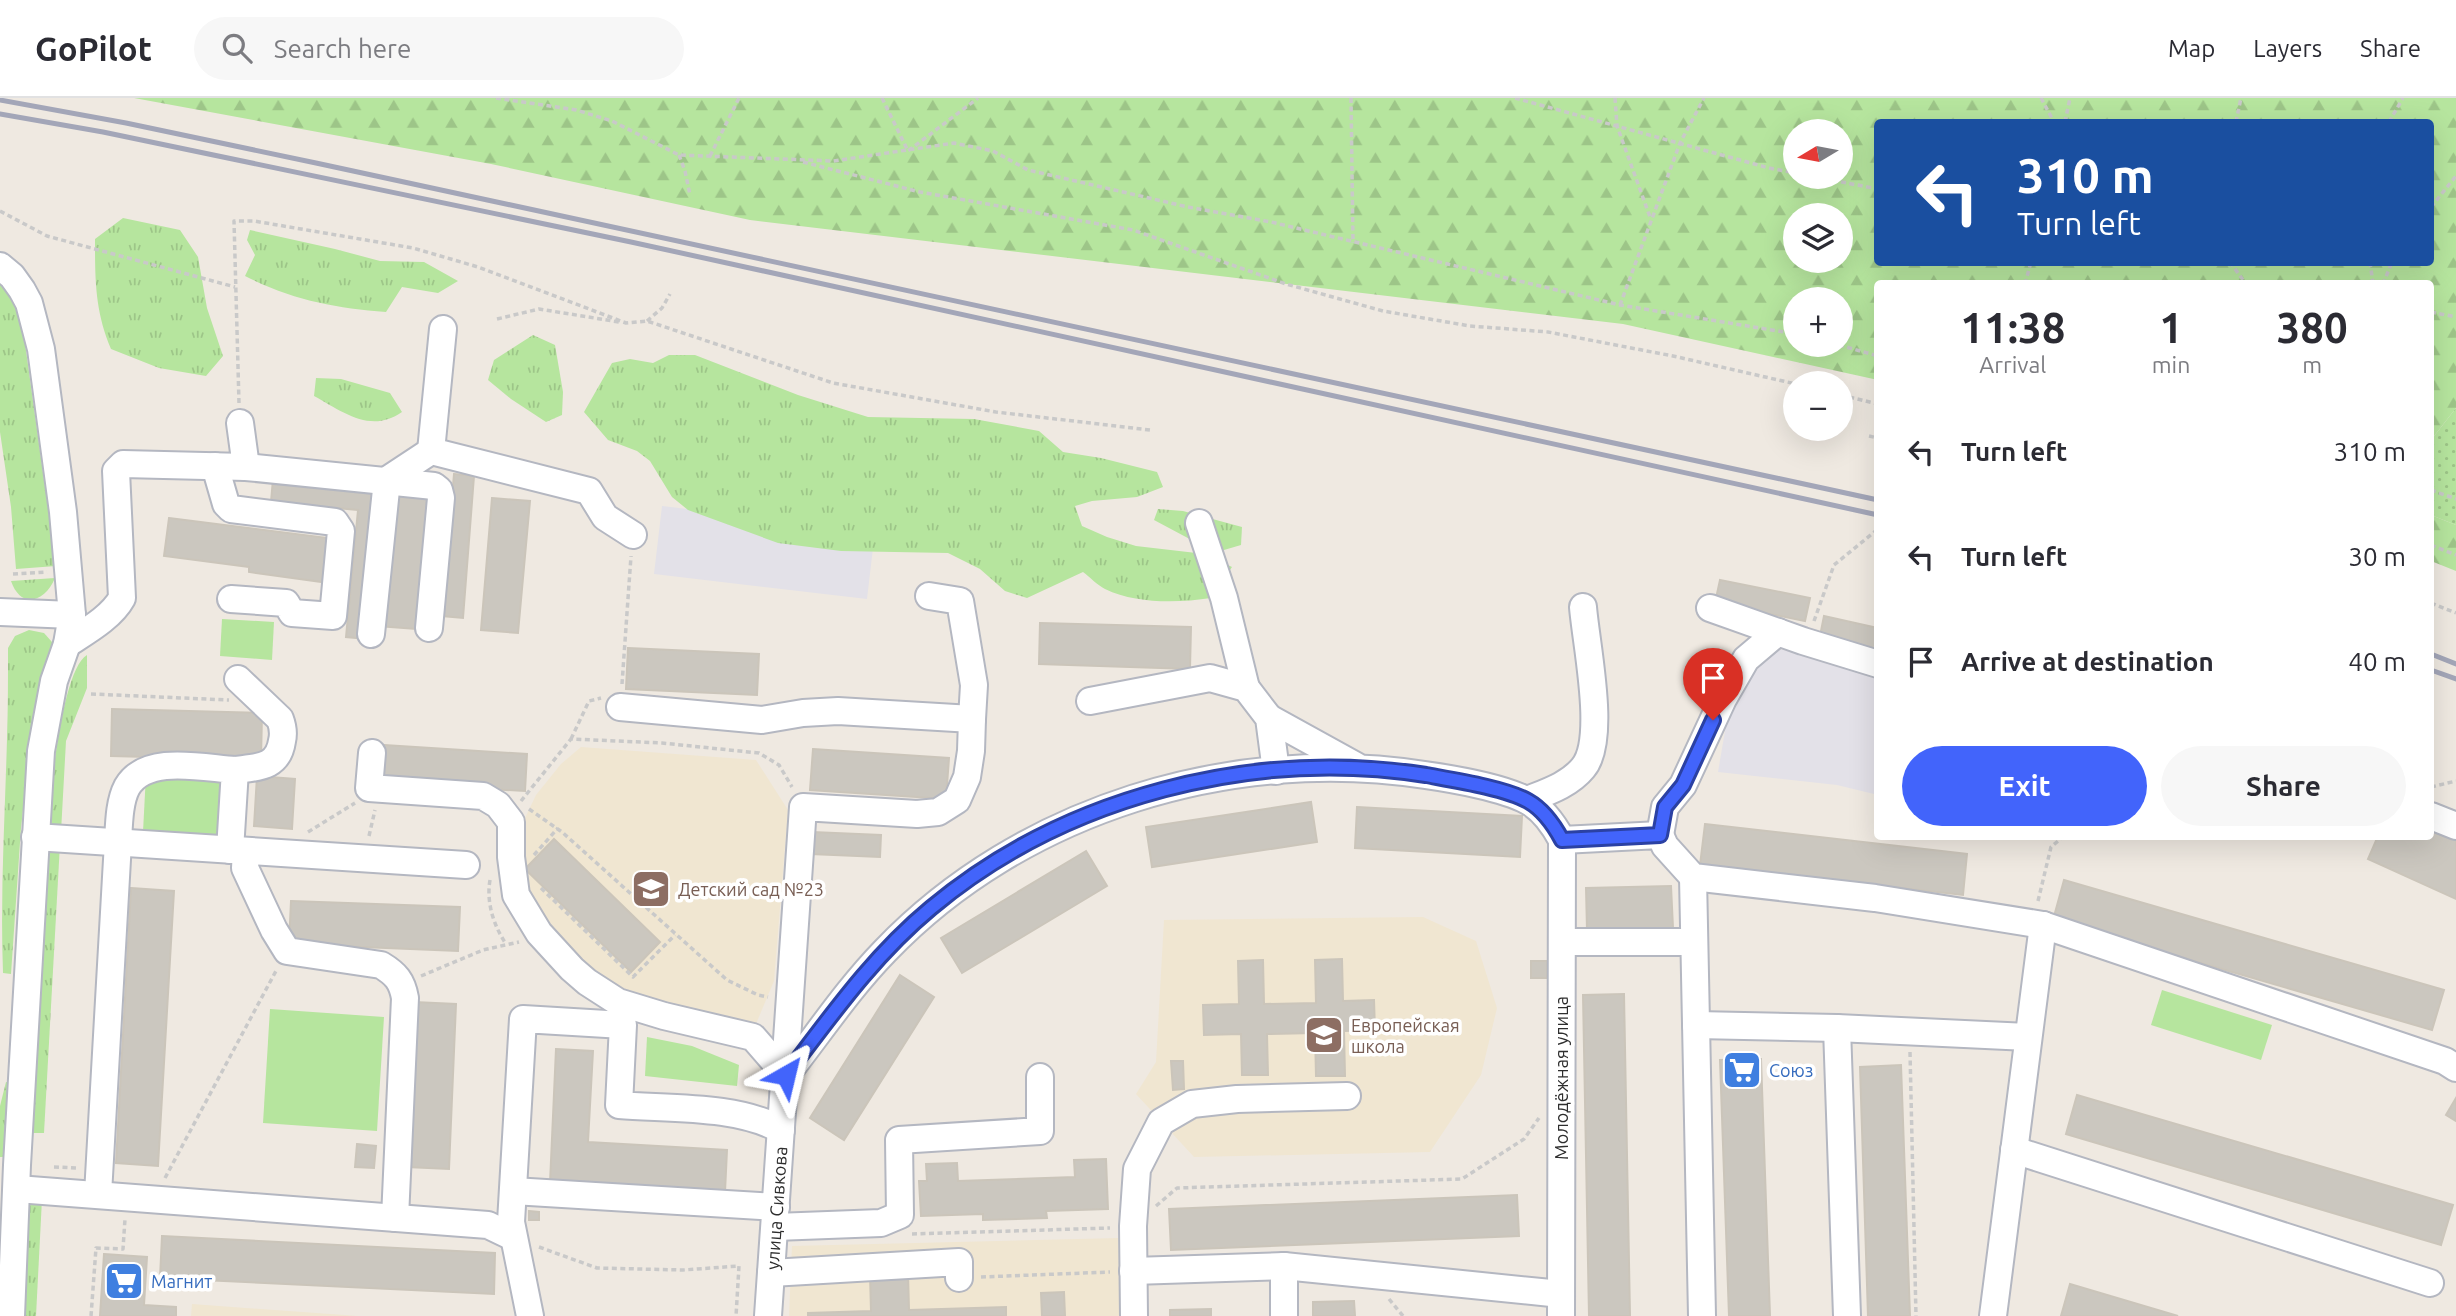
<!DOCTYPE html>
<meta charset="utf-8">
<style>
:root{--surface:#fff;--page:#f7f7f7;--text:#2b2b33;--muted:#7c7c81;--line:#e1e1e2;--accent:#4264fb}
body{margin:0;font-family:Ubuntu,sans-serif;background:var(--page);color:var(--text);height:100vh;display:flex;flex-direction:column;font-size:26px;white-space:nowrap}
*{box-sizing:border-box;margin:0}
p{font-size:23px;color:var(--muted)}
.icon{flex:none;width:38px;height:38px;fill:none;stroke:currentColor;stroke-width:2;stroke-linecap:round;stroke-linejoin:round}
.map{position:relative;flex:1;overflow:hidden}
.side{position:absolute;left:1874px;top:182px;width:560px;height:560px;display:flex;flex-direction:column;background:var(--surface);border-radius:7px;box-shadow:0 7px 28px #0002}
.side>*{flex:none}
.guide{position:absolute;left:1874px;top:21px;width:560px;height:147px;border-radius:7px;box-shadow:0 7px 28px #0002;background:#1a4fa0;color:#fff;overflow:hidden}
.needle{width:46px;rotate:260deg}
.controls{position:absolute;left:1783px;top:21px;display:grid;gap:14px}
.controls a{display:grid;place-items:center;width:70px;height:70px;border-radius:50%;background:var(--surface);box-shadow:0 7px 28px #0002;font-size:35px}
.pin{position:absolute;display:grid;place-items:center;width:60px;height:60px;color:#fff;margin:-72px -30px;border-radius:50% 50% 50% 0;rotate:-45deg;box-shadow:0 0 7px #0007}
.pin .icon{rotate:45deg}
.me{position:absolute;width:77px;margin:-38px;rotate:37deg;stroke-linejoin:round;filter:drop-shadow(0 0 5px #0008)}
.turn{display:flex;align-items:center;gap:24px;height:147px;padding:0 28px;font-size:32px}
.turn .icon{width:91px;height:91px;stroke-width:2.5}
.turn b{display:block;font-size:49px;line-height:60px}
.eta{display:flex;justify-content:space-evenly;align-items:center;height:119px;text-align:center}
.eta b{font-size:42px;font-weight:600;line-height:49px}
.cta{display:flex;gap:14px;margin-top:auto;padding:14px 28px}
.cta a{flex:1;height:80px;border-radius:42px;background:var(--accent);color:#fff;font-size:28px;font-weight:600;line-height:80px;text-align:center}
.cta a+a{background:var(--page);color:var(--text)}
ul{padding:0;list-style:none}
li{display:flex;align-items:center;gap:21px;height:105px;padding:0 28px}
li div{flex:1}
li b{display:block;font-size:26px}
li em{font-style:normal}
header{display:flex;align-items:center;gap:42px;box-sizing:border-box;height:98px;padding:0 35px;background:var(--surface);border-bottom:2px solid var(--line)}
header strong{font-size:33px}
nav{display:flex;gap:38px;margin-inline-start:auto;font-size:24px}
.search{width:490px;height:63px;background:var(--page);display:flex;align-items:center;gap:18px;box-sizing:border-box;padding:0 24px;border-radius:38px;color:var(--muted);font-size:26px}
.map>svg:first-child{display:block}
</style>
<header>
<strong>GoPilot</strong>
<div class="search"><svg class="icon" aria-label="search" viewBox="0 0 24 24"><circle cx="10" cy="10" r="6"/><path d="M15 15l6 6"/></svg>Search here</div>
<nav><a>Map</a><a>Layers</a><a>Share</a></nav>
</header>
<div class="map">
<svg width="2456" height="1218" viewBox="0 0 2456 1218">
<defs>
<pattern id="grass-tufts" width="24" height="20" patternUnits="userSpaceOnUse" patternTransform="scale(1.75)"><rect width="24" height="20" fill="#b6e59e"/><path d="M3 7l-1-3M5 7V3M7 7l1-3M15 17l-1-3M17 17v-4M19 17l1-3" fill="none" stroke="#9dc588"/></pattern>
<pattern id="forest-firs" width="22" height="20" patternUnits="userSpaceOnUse" patternTransform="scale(1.75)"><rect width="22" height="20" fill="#b6e59e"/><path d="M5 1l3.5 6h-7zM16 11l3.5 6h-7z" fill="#9dc588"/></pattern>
<pattern id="garden-dots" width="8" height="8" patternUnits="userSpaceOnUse" patternTransform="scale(1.75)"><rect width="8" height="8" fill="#b6e59e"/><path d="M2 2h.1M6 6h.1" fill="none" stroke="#9dc588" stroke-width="1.8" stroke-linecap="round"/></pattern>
</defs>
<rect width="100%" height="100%" fill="#efe9e1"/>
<g fill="#e3e1e8">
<polygon points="662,408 875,433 867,501 654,476"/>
<polygon points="1775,550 1878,574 1878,697 1837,687 1718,674 1730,604"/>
</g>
<g fill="#f0e6d1">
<polygon points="581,649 756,662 788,712 774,883 753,933 611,895 535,821 517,737 536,697 561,666"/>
<polygon points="1423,819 1476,843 1497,910 1481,977 1430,1054 1194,1059 1136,996 1156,964 1164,822"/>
<polygon points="1119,1140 1119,1218 789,1218 792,1148"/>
<polygon points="192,1206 358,1218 191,1218"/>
</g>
<g fill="url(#grass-tufts)">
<path d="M123,120L180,132L198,159L207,210L223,258L206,278L159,270L111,251C95,213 95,182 95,141Z"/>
<path d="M250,132L335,151L380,163L424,164L458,183L438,195L402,189L386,214C335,210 292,202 245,178L255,157L247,142Z"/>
<polygon points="0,186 13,204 23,231 56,468 16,471 11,409 0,334"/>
<polygon points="533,237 555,247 563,294 562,317 546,324 511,301 488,282 494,262"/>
<path d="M669,257H695L798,297L868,319L974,321L1039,333L1063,354L1101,360L1157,374L1163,389L1137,399L1092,403L1075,408L1082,428L1107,439L1136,448L1205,456L1232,469L1211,500C1178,505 1136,506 1105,491C1097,487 1090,479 1083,474L1027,500L1005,493L980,471L948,455L841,453L778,445L688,412L672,399L650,363L637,353L608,342L584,314L612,265L630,261L653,265Z"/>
<path d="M316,280L341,281L390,295L402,314C371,336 343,314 314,298Z"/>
<polygon points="1158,411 1183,413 1242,429 1241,447 1224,452 1199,446 1154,422"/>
<path d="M55,480C45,504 21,512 11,483Z"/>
<path d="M29,532L44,535L52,544L53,560L29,658L21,730L11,876L3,875C0,796 5,719 7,640C8,610 8,580 8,550L15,538Z"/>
<path d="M87,557V590L66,643L61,734L47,733C50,702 61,572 87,557Z"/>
<polygon points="46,745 60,746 44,1035 30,1035"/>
<polygon points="6,984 12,985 6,1059 0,1059 0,1008"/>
<polygon points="27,1101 42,1101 36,1218 20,1218"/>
</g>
<g fill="url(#forest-firs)" fill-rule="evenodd">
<path d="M134,0H2456V310L2431,342V186H1878V282L1623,226L750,122L491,66ZM1878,24H2431V164H1878ZM1796,33H1841V79H1796ZM1796,117H1841V163H1796ZM1796,201H1841V247H1796Z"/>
<polygon points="2431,417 2456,427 2456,473 2431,463"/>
</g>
<g fill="#b6e59e">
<polygon points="222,521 274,524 272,562 220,558"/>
<polygon points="146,676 224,681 221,739 143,734"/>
<polygon points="2162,892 2272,927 2261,962 2151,927"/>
<polygon points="270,911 384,919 377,1033 263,1025"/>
<polygon points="647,939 692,948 739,967 737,988 645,978"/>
</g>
<polygon fill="url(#garden-dots)" points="2456,310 2456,427 2431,417 2431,342"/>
<g fill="#cbc7bf" stroke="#cbc5ba" stroke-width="2">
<polygon points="454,376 474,378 463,520 442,518"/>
<polygon points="273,381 380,391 366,541 346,539 358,412 271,404"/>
<polygon points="391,391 429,394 416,531 378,528"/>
<polygon points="492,400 530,403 518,535 481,532"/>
<polygon points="169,420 328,440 322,484 249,474 249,469 164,458"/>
<polygon points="1720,482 1810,500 1805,523 1715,505"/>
<polygon points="1824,518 1878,530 1878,552 1820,538"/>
<polygon points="1040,525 1191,529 1190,571 1039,566"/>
<polygon points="628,550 759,556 757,597 626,591"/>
<polygon points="112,611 262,615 261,662 111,658"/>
<polygon points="384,647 527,656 525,693 381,685"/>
<polygon points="813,651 949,660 946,701 810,692"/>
<polygon points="257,678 295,681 292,731 254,728"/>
<polygon points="1311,704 1317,744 1152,769 1146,729"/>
<polygon points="1357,709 1522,718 1520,759 1355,750"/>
<polygon points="1705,726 1967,756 1963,797 1700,767"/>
<polygon points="2431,731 2456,742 2456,801 2368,761 2378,738 2431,738"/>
<polygon points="812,734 881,737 880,759 811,756"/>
<polygon points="554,741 660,844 631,874 525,771"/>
<polygon points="1086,753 1107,788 962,875 941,840"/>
<polygon points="2064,782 2444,892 2432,932 2053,822"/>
<polygon points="1671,788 1673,830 1587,832 1586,790"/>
<polygon points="131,790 174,793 158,1068 116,1065"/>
<polygon points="291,803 460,809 458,853 289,846"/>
<polygon points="1342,861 1343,903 1374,902 1375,932 1344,933 1345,978 1316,978 1315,935 1267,936 1268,977 1242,977 1241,936 1204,937 1203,907 1239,906 1238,863 1263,862 1264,906 1316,905 1315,862"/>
<rect x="1531" y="863" width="16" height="17"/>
<polygon points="900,877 934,899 844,1042 810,1020"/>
<polygon points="1624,896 1630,1218 1589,1218 1583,897"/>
<polygon points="414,904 456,906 449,1071 407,1069"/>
<polygon points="556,951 593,953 588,1044 727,1052 725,1094 550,1085"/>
<polygon points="1761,961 1770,1218 1729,1218 1720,962"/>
<polygon points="1171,963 1183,963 1184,991 1173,992"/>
<polygon points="1901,967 1910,1218 1868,1218 1860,969"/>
<polygon points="2077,997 2453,1107 2441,1147 2066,1036"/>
<polygon points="2456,1000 2456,1023 2446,1017"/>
<polygon points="357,1046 376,1048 374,1070 355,1069"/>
<polygon points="1106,1061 1108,1111 1046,1113 1047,1120 983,1122 983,1116 921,1118 919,1083 927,1083 926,1066 957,1065 958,1083 1075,1079 1074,1062"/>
<polygon points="1517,1097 1519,1138 1171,1152 1169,1111"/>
<polygon points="529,1113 539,1114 539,1122 529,1122"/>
<polygon points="162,1138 495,1155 494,1196 160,1180"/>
<polygon points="104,1156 147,1159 144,1207 176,1209 176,1218 100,1218"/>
<polygon points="908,1175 909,1212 1006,1209 1006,1218 808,1218 808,1215 871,1213 870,1176"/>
<polygon points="2070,1186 2178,1218 2061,1218"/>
<polygon points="1064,1194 1065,1218 1042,1218 1041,1195"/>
<polygon points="1354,1203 1355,1218 1313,1218 1313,1204"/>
<polygon points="1211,1211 1211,1218 1170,1218 1170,1212"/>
</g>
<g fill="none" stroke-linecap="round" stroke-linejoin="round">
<g stroke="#b4b7c1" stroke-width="30">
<g id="minor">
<polyline points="0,168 12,178 22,192 29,205 41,251 63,414 72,517 67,546 54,583 41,653 17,1067 11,1218"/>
<polyline points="431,353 443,231"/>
<polyline points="215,368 226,406 231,411 335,424 341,433 333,518 292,515 286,505 231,501"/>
<polyline points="246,369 434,388 439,392 441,400 429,530"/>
<polyline points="1199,425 1224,500 1246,590"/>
<polyline points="929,498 960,503 974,587 972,621"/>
<polyline points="1710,510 1803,543 1878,566"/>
<polyline points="0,514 72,517"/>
<polyline points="371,536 387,382 431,353 589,393 605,419 633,437"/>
<path d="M67,546C85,534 111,520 122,500L116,373L123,366L246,369L240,325"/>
<polyline points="1090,603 1210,580 1246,590 1269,620 1276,673"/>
<polyline points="620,609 762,622 803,615 838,613 972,621 971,653 967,679 957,702 938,714 917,716 803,709 768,1218"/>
<polyline points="1269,620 1356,668"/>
<path d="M372,655L369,690L483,698L498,707L511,724V759L516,797L539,835L572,871L587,884L618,904L664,918L753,939L786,977C819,935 848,891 885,853C1021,711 1232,647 1425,677C1453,681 1504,690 1528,703C1544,712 1554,727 1562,742L1561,1218"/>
<path d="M235,672C258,669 278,670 282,643C284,635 283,629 280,621L238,581"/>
<path d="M1527,702C1547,694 1569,687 1583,670C1607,642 1586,547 1583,509"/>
<polyline points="2431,718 2456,728"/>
<polyline points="1660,737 1665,709 1683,687 1723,601 1746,561 1778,534"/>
<polyline points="35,739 466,767"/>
<polyline points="1562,742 1660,737 1665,748 1693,779 1875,800 2043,827 2445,963 2456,970"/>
<path d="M246,753L245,770L274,832L287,853L381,867C396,876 402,883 405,900L395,1120"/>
<polyline points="1693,779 1702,1218"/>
<polyline points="1562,844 1694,844"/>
<polyline points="1696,927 1837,930 2028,939"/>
<polyline points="1837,930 1847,1218"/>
<polyline points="2014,1052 2430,1185"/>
<polyline points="17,1091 488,1127 513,1139"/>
<polyline points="513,1093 776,1109"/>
<path d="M98,1096L118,744C119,727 119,704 127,689C146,656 203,670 235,672L230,752"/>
<polyline points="775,1129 881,1125 900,1117 899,1042 1040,1033 1040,979"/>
<polyline points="1133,1173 1284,1168 1561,1196"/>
<polyline points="771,1175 959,1164 959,1180"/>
<path d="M530,1218L511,1124L523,921L623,927L619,1007C668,1011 738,1007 781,1032"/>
<polyline points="1134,1218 1133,1128 1137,1071 1161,1024 1192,1006 1237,1001 1347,998"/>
<polyline points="1284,1218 1284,1168"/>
<polyline points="1993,1218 2043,827"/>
</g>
</g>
<g stroke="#c9c9c9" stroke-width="3.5" stroke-dasharray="5 3.5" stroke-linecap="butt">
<polyline points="496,0 576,12 612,23 679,57 833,63 954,45 993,53 1028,72 1188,109 1271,124 1620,207 1796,236"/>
<polyline points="882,0 908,53 978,0"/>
<polyline points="1351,0 1353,145"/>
<polyline points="1515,0 1769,70 1796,75"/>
<polyline points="1615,0 1617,28 1650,119"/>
<polyline points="2041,0 2054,24"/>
<polyline points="2065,24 2070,0"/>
<polyline points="2236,24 2241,0"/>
<polyline points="2389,24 2403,0"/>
<polyline points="679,57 685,73 690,97"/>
<polyline points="710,58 739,0"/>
<polyline points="803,64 920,94 1133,132 1286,186 1383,213 1470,228 1548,234 1673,258 1796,286"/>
<polyline points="1816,79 1878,91"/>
<polyline points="2431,109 2456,78"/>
<polyline points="0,113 47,138 235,189"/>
<polyline points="2230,164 2246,186"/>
<polyline points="2370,164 2373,186"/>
<polyline points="2025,186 2031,164"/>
<polyline points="2383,186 2392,164"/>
<polyline points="1620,207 1680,45 1704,0"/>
<polyline points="2431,214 2456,219"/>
<polyline points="497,221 539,211 619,224"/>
<polyline points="647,223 662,210 670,196"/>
<polyline points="1839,247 1878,258"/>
<polyline points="1841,297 1878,306"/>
<polyline points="239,305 234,123 254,123 413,150 478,169 626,225 647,223 833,285 996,314 1150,332"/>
<polyline points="1869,338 1878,340"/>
<polyline points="2431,392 2456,401"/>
<polyline points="2431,447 2456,457"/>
<polyline points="13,476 47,474"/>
<polyline points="2431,505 2456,515"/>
<polyline points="1814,523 1834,467 1878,431"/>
<polyline points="622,586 631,458"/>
<polyline points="91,596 229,602"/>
<polyline points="571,641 589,603 601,600"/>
<polyline points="2431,689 2456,683"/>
<polyline points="521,703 571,641 662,645 759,655 779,667 792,689"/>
<polyline points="529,711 562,734 727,882 758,897 768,899"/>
<polyline points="308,734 355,705"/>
<polyline points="369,738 375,712"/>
<polyline points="534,757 558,730"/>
<path d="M490,782C486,805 494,828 506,846"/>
<polyline points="541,790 633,879 675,837"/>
<polyline points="2038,803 2051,749 2064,738"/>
<polyline points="421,878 483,852 519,844"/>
<polyline points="1910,954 1916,1218"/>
<polyline points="54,1069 78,1070"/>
<polyline points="165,1080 277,871"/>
<polyline points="1156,1108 1177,1090 1462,1081 1524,1041 1539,1020"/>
<polyline points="912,1136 1110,1130"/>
<polyline points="539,1149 597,1170 683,1172 739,1168 736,1218"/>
<polyline points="981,1179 1110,1174"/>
<polyline points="1389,1201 1403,1218"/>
<polyline points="91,1218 96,1150 123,1151 125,1121"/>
</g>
<use href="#minor" stroke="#fff" stroke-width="26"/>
<g stroke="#a3a6b8" stroke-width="5">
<polyline points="0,2 126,25 316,65 1878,402"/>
<polyline points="0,16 103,34 631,144 1878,417"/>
<polyline points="2431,556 2456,566"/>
<polyline points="2431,572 2456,581"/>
</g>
</g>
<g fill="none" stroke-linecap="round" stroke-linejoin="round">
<g stroke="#2b41a3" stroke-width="18">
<path id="route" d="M786,977C831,918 873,858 931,810C1065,698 1254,650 1426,677C1453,682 1505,690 1528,703C1544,712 1554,727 1562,742L1660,737L1665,709L1683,687L1713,622"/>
</g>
<use href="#route" stroke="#4264fb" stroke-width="12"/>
</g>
<defs>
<g id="school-square" transform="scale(2.0125)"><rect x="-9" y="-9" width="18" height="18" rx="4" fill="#8d6e63" stroke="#fff"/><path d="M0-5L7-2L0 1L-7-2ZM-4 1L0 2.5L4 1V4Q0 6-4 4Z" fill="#fff"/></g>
<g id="supermarket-square" transform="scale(2.0125)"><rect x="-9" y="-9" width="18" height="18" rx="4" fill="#3f7fe0" stroke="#fff"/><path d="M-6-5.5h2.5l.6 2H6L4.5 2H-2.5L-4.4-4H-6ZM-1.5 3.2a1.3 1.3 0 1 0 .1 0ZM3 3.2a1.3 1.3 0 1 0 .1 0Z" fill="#fff"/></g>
</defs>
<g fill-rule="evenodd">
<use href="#school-square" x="651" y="791"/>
<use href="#school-square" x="1324" y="937"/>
<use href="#supermarket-square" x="1742" y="972"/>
<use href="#supermarket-square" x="124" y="1183"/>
</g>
<g text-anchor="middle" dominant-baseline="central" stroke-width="7" stroke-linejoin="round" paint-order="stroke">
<g font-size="18" fill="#785e54" stroke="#fff" text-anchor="start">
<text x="678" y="791">Детский сад №23</text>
<text x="1351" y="927">Европейская<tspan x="1351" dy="21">школа</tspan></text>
</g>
<g font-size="18" fill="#366cbe" stroke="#fff" text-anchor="start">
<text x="1769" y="972">Союз</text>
<text x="151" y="1183">Магнит</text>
</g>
<g font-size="18" fill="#2e2e2e" stroke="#fff">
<text transform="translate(1561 980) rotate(-90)">Молодёжная улица</text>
<text transform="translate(776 1110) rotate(-86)">улица Сивкова</text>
</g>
</g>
</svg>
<div class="controls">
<a><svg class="needle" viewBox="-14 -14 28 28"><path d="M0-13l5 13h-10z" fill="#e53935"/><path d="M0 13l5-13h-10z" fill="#7c7c81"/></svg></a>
<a><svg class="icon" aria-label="layers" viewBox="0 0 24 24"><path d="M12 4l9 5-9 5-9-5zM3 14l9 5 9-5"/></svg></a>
<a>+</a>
<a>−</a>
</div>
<div class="pin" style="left:1713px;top:622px;background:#d93025"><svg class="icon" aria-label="arrive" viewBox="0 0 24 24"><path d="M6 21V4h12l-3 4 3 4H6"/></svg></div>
<svg class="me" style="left:786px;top:977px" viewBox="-20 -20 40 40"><path d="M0-17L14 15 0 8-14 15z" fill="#4264fb" stroke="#fff" stroke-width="4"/></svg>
<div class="guide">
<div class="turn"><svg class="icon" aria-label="left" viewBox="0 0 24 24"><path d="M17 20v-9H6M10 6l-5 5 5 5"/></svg><div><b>310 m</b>Turn left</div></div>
</div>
<section class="side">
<div class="eta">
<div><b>11:38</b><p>Arrival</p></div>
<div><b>1</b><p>min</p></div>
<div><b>380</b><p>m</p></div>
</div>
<ul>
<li><svg class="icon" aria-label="left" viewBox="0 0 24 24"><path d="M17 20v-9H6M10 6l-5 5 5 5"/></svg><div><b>Turn left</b></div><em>310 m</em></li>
<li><svg class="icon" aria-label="left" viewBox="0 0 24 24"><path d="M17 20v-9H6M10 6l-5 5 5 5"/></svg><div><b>Turn left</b></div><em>30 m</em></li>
<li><svg class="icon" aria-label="arrive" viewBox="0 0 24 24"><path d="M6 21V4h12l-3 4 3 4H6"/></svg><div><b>Arrive at destination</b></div><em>40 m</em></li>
</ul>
<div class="cta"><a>Exit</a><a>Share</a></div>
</section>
</div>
